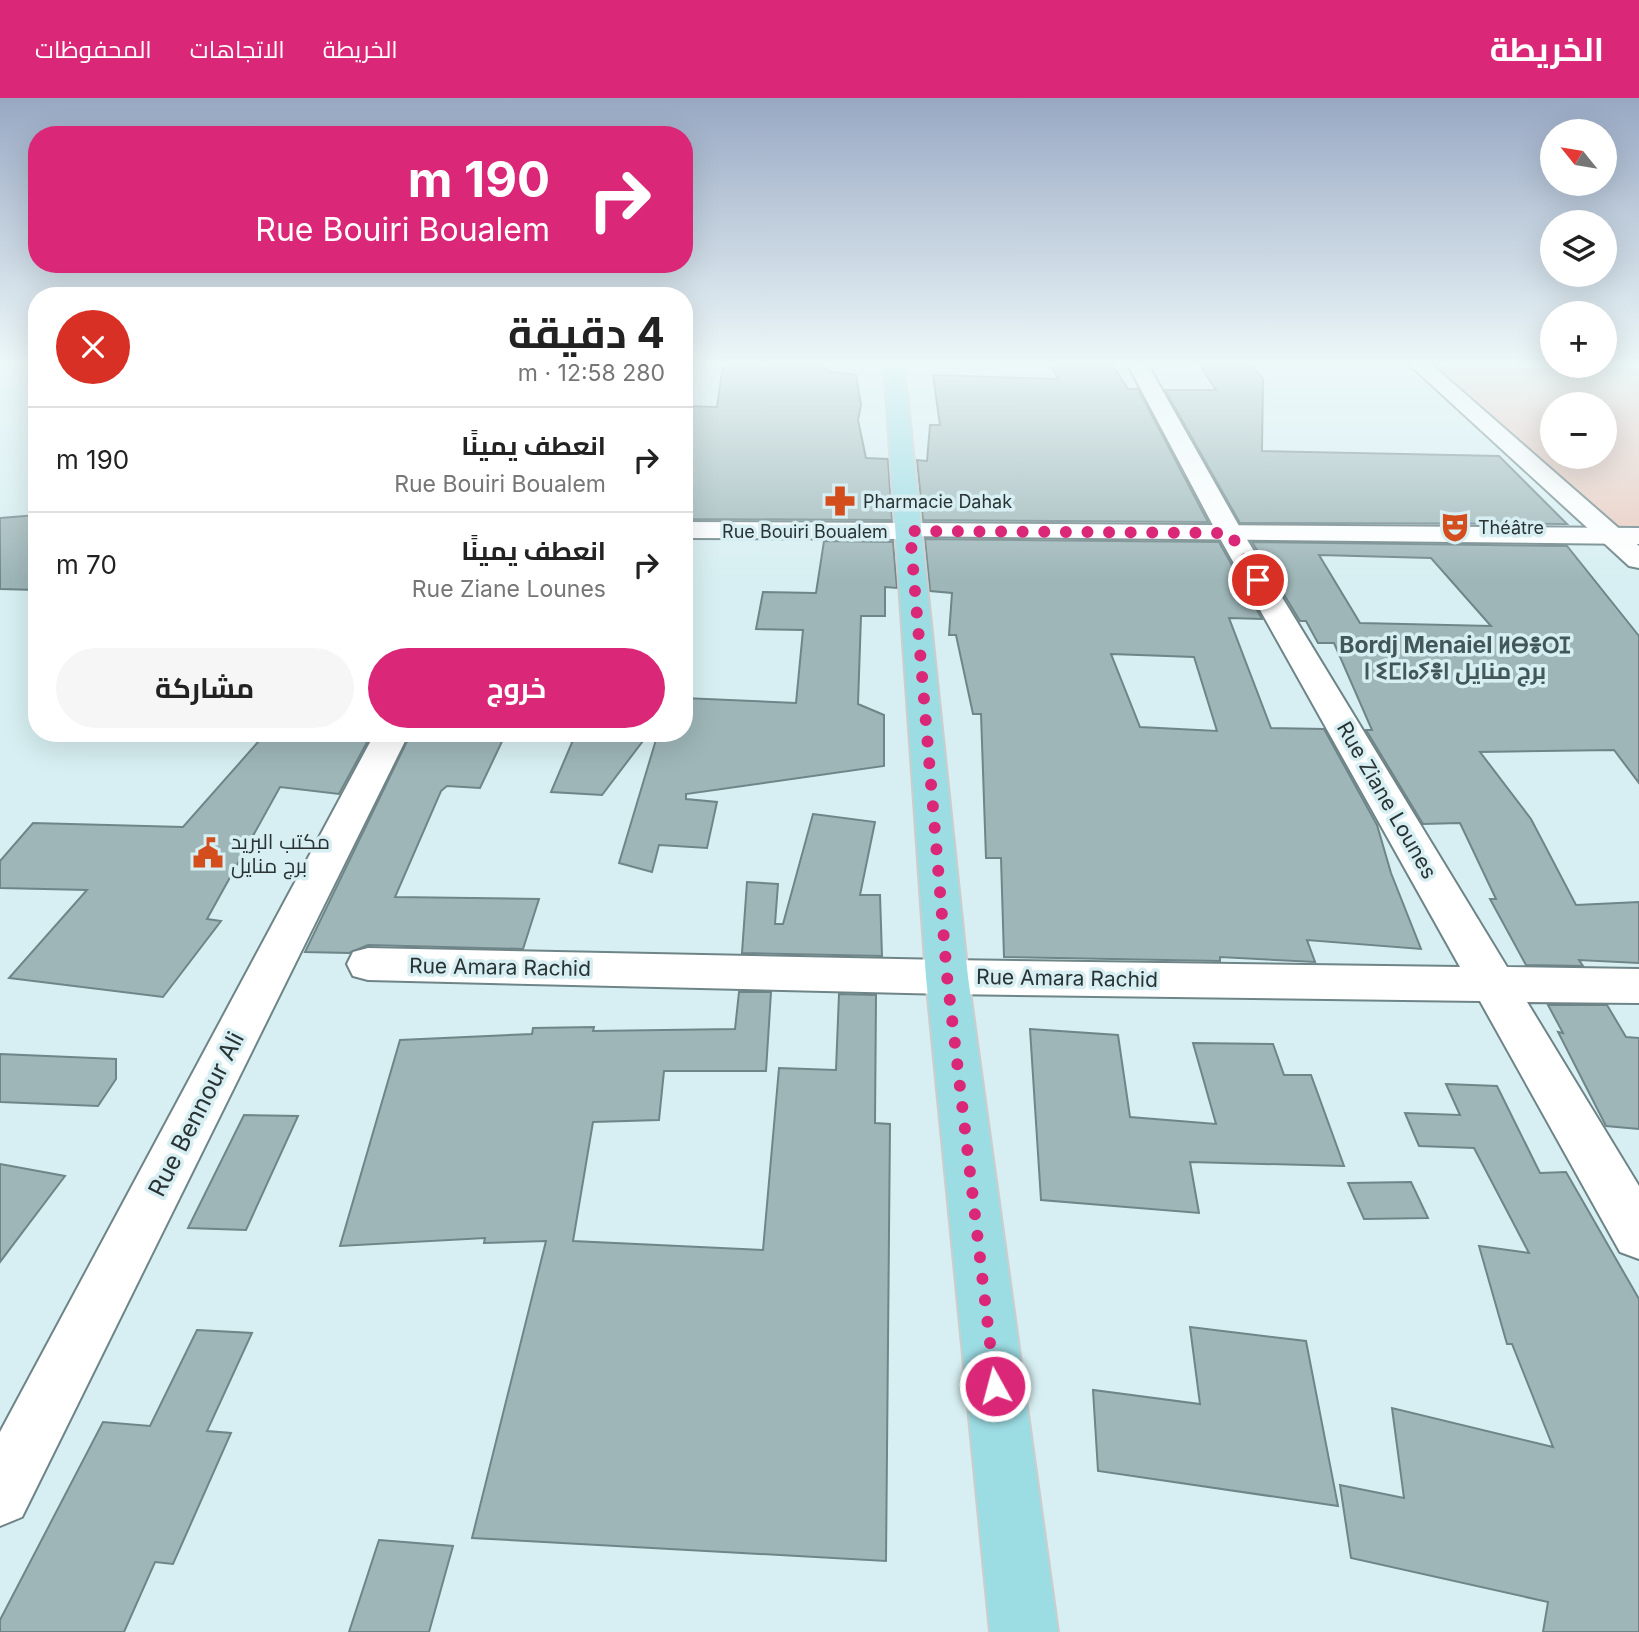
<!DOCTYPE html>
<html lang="ar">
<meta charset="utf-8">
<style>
:root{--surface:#fff;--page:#f6f6f6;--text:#222;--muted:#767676;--line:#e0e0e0;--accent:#db2777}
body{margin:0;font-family:Inter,Cairo,"Noto Sans Tifinagh",sans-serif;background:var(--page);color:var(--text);direction:rtl;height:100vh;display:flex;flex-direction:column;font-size:26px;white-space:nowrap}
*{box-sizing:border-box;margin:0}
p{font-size:23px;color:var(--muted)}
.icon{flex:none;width:38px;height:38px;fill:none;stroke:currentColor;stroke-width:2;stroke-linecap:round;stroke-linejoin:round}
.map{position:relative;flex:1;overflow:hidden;direction:ltr}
.drawer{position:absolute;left:28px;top:189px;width:665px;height:455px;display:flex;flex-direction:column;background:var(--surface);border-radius:28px;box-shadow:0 7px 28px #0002;direction:rtl}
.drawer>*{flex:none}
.banner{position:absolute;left:28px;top:28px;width:665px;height:147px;border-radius:28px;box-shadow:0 7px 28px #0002;direction:rtl;background:#db2777;color:#fff;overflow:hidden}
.needle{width:46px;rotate:300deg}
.fabs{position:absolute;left:1540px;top:21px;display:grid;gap:14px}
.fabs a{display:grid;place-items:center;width:77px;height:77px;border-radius:50%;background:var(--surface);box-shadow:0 7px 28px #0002;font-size:35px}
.pin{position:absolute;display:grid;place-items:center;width:60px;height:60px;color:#fff;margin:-30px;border:4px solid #fff;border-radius:50%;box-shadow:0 2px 7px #0007}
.me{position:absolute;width:77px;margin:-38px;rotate:353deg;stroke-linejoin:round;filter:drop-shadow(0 0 5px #0008)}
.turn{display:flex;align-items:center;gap:24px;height:147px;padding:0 28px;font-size:32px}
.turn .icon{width:91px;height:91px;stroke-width:2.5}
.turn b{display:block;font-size:49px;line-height:60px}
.round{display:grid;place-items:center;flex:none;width:74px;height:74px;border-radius:37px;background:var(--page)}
.head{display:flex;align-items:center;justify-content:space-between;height:119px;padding:0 28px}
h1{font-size:42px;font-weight:700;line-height:52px}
.primary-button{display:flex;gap:14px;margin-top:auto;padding:14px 28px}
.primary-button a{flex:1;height:80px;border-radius:42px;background:var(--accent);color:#fff;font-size:28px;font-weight:700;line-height:80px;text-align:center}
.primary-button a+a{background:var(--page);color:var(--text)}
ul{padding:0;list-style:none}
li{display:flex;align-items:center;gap:21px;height:105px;padding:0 28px;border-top:2px solid var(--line)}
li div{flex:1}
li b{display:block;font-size:26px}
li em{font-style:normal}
header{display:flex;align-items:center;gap:42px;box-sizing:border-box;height:98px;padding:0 35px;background:var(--accent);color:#fff}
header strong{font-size:33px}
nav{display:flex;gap:38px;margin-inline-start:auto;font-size:24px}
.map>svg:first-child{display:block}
</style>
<header>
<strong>الخريطة</strong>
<nav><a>الخريطة</a><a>الاتجاهات</a><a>المحفوظات</a></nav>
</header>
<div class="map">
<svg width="1639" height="1534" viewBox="0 0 1639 1534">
<rect width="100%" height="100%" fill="#d7eff2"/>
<path fill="#eccbc0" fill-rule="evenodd" d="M1428,269L1639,271V429H1604ZM1552,306H1605V359H1552Z"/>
<g fill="#9eb6b8" stroke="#6f8588" stroke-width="2" fill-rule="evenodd">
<polygon points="723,267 825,267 826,273 856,277 861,307 858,322 866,360 888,361 892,422 684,421 684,308 717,309"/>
<polygon points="1050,267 1112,267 1128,291 1138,291 1208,424 923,422 917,362 927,363 930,327 940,327 933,277 1058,281"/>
<polygon points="1200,267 1252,267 1263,281 1262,353 1499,358 1567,426 1240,425 1165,292 1216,292"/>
<polygon points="37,417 37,492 0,491 0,420"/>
<path d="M925,441L1219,444L1262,521L1229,520L1271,630L1324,631L1377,727L1391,775L1421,851L1307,842L1315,864L1220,859V863L1004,859L1001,760H986L981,616H973L956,537H949L952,495L930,493ZM1111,556L1194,559L1217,633L1140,629Z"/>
<polygon points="824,443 893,444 897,490 885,489 885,518 861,518 858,606 884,617 884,668 686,696 686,701 717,704 707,750 659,747 652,774 619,765 658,635 684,635 684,600 796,605 803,532 756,531 763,494 816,495"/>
<path d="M1252,444L1567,448L1639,538V685L1614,652L1480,654L1531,721L1576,807L1639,804V865L1579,862L1583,868L1526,867L1490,801H1496L1460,725L1423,726L1366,632H1372L1334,545H1318L1306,523H1300ZM1319,457L1431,460L1491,528L1360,525Z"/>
<polygon points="266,635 372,635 339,696 280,689 207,821 221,823 163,899 9,880 87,792 0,790 0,763 33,725 183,729"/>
<polygon points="411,635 506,635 480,690 447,688 441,693 395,799 539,801 523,851 368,847 349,855 305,854"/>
<polygon points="576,635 649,635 602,697 551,694"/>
<polygon points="813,716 875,724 860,797 880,797 882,858 742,855 747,784 778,786 775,826 783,826"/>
<polygon points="739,894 771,894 766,973 664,973 659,1022 593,1024 573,1143 763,1152 779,970 836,972 839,896 876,897 875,1025 890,1026 886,1463 472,1440 546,1143 484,1145 485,1140 340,1148 400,942 532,936 533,930 594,929 593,933 735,931"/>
<polygon points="1548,907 1607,907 1626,939 1639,940 1639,1031 1606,1028 1558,934 1563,935"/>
<polygon points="1030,931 1118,937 1130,1019 1216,1026 1193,945 1273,946 1284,977 1311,977 1344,1068 1190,1064 1199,1115 1041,1102"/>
<polygon points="0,956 116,961 116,981 98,1008 0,1004"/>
<polygon points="1446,986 1497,988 1540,1075 1566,1074 1639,1201 1639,1534 1543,1534 1548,1504 1351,1460 1340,1387 1404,1400 1392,1310 1553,1349 1512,1246 1507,1246 1479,1148 1529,1155 1474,1050 1419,1048 1405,1015 1460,1017"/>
<polygon points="244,1017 298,1018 246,1132 188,1130"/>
<polygon points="0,1066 65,1078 0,1164"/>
<polygon points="1411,1084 1428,1120 1364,1121 1348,1085"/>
<polygon points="1190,1229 1306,1243 1338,1408 1098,1373 1093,1292 1200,1306"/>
<polygon points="197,1232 252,1235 207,1333 231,1335 173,1466 155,1464 124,1534 0,1534 0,1522 103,1324 150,1328"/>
<polygon points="379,1442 453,1448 429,1534 349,1534"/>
</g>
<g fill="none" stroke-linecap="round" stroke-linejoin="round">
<g stroke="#6e8487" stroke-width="4">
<g id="street">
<polygon points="1128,267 1148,267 1243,435 1507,869 1639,871 1639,905 1527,904 1639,1088 1639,1161 1620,1154 1480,903 947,896 368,882 353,878 347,866 353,854 368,850 947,862 1460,869 1217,435"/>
<polygon points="1410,267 1432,267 1639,448 1639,470 1629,468"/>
<polygon points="684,424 910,425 919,428 923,433 919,438 910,441 684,440"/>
<polygon points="375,635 409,635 22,1419 0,1428 0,1334"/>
</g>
</g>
<g stroke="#6e8487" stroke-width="4">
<polygon id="secondary" points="910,425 1639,430 1639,446 901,438 897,433 901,428"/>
</g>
<g stroke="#cccece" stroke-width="4">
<polygon id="primary" points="884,267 904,267 968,879 1058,1534 990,1534 926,879"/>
</g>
<use href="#street" fill="#fff" fill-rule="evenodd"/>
<use href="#secondary" fill="#fff" fill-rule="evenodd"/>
<use href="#primary" fill="#9cdce3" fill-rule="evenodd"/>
</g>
<linearGradient id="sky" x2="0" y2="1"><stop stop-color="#98a8c3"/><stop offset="0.55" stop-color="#edf8f9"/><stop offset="1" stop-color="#edf8f9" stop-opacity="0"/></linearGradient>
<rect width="1639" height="482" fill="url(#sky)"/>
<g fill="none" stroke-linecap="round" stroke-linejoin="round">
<polyline stroke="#db2777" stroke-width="12" stroke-dasharray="0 21.6" points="995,1288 947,878 910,433 1230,435 1258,482"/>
</g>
<defs>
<g id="pharmacy-bare" transform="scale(2.415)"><path d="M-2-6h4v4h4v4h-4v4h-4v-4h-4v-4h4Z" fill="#d44d1d" stroke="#d7eff2" stroke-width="2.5" paint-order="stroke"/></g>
<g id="theatre-bare" transform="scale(2.415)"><path d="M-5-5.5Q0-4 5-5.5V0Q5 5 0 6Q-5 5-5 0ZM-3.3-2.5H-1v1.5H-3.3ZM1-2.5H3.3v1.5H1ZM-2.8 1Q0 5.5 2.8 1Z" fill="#d44d1d" stroke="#d7eff2" stroke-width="2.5" paint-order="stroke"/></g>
<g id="civic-bare" transform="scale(2.415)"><path d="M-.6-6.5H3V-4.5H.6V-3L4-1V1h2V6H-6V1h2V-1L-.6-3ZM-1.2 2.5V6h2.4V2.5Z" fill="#d44d1d" stroke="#d7eff2" stroke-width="2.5" paint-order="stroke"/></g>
</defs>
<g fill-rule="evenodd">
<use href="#pharmacy-bare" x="840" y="403"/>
<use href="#theatre-bare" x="1455" y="429"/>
<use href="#civic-bare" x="208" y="755"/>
</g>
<g text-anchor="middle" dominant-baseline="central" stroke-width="7" stroke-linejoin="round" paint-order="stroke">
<g font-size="18" fill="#2a3334" stroke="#d7eff2" text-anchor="start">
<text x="863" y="403">Pharmacie Dahak</text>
<text x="1478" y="429">Théâtre</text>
</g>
<g font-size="18" fill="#2a3334" stroke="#d7eff2">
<text x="805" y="433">Rue Bouiri Boualem</text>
</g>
<g font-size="21" fill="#2a3334" stroke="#d7eff2">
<text transform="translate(1387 702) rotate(60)">Rue Ziane Lounes</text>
<text transform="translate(500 869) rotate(1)">Rue Amara Rachid</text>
<text transform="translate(1067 880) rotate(1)">Rue Amara Rachid</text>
</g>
<g font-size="21" fill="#2a3334" stroke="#d7eff2" text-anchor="start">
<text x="231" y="743">مكتب البريد<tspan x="231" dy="24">برج منايل</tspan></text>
</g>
<g font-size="23" font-weight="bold" fill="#425759" stroke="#d7eff2">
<text x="1455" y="547">Bordj Menaiel ⵍⴱⴻⵔⵊ<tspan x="1455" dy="26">ⵏ ⵉⵎⵏⴰⵢⴻⵏ برج منايل</tspan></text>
</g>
<g font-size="24" fill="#2a3334" stroke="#d7eff2">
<text transform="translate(196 1016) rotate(-63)">Rue Bennour Ali</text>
</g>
</g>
</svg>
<div class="fabs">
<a><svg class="needle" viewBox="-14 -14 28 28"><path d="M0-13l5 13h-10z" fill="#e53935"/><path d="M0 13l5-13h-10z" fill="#767676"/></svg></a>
<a><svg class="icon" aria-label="layers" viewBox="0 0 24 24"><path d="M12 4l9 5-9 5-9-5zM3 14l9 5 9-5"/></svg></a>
<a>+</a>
<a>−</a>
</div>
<div class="pin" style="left:1258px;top:482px;background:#d93025"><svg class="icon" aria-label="arrive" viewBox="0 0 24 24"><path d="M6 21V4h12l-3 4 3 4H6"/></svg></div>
<svg class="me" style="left:995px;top:1288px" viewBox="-20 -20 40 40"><circle r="17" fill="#db2777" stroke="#fff" stroke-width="3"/><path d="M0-11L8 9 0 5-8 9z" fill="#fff"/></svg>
<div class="banner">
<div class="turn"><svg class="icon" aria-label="right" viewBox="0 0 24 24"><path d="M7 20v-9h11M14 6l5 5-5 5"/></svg><div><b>190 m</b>Rue Bouiri Boualem</div></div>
</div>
<section class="drawer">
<div class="head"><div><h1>4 دقيقة</h1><p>280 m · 12:58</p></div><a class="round" style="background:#d93025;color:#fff"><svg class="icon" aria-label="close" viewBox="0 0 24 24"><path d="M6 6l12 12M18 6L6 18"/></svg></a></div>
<ul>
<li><svg class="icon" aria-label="right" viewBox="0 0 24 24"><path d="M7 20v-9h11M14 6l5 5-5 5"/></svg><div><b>انعطف يمينًا</b><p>Rue Bouiri Boualem</p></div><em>190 m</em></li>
<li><svg class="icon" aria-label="right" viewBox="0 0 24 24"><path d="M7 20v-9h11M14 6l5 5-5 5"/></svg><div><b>انعطف يمينًا</b><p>Rue Ziane Lounes</p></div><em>70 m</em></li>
</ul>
<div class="primary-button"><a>خروج</a><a>مشاركة</a></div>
</section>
</div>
